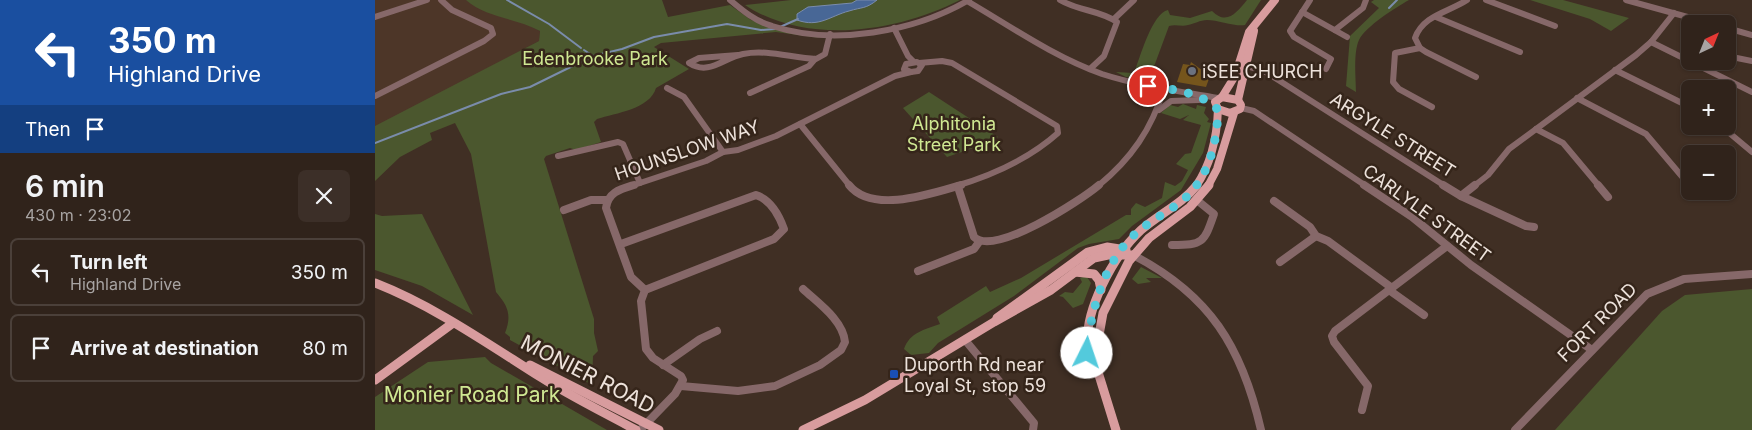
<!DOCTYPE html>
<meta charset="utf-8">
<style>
:root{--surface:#30231b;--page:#3c2f28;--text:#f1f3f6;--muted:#a8a4a3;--line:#4b403a}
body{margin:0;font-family:Inter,sans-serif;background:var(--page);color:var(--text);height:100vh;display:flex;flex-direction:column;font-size:19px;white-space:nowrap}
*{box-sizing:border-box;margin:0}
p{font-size:16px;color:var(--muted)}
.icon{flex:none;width:28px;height:28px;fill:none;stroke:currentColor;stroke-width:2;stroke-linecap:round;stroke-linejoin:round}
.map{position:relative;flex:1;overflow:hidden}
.drawer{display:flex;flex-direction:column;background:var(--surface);width:375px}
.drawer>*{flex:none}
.top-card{background:#1a4fa0;color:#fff;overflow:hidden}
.needle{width:32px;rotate:43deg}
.fabs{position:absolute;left:1306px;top:15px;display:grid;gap:10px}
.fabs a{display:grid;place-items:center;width:55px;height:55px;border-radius:8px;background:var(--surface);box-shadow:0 1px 4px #0004,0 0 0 1px var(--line);font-size:25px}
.pin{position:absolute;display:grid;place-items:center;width:42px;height:42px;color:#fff;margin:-21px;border:2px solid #fff;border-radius:50%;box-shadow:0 1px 5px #0007}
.me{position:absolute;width:55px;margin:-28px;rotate:4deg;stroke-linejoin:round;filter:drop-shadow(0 0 4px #0008)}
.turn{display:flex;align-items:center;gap:18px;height:105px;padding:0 25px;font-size:22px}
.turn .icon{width:65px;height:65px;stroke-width:2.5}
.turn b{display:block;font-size:35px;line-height:42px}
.then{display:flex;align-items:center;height:48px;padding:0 25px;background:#0003;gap:10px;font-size:19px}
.round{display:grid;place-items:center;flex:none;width:52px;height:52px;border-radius:8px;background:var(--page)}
.summary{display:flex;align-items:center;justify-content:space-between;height:85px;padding:0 25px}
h1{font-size:30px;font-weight:600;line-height:38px}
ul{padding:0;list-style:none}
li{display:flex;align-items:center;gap:15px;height:68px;margin:0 10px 8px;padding:0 15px;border:2px solid var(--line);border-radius:8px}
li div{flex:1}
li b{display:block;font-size:19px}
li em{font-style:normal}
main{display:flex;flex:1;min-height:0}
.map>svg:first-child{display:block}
</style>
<main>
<section class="drawer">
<div class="top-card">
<div class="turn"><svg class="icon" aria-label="left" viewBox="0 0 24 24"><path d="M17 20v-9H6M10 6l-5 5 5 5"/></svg><div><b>350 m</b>Highland Drive</div></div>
<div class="then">Then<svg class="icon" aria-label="arrive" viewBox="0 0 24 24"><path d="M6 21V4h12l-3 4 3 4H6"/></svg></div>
</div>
<div class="summary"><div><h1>6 min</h1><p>430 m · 23:02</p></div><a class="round"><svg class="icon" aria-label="close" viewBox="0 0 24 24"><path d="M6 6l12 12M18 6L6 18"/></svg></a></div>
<ul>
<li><svg class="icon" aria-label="left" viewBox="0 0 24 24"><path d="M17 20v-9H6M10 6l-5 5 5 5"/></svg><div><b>Turn left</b><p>Highland Drive</p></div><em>350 m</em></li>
<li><svg class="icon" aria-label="arrive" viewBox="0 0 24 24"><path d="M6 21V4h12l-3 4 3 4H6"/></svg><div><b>Arrive at destination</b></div><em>80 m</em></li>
</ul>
</section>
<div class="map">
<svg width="1377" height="430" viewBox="0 0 1377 430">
<rect width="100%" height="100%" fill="#402f24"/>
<polygon fill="#4d3628" points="0,0 104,0 165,31 164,41 0,128"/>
<g fill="#4b572e">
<path d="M91,0H287L293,17L355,5L376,20L445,38L401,32L286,43L279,47L314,69L281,88C275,109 241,113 222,119L219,122L226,142L201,150L195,148L171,156L169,159L219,319V333L223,351L218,356L217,385L135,340V337L130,333C137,315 133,306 121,292L96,154L80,123L55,133L57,140L25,157L0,181V126L164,41L165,31C142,18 111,18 91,0Z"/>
<path d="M416,0H585C522,32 432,46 370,5Z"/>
<path d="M872,0H886L870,25C861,27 843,20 832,20C825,20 819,24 813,25C807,27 801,24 794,26L774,80L751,77L741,72L759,73C765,58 777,13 793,10L795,15L815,18L837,11C852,26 862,12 872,0Z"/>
<path d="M999,0H1034C1020,8 991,26 984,40C978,53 981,78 981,92L971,86L975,36L1004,8L996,2Z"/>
<polygon points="1155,0 1188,0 1254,18 1236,31 1215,19"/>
<polygon points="554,92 623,137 610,144 572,157 528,108"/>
<path d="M808,104L821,109L822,105L831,107L829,113L834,119L832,122L836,123L828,153L806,190L757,226L744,239L714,244L703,248L639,296L563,343L554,353L536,355L529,349C535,332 549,330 565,324L562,317L611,286L615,292L646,278L751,215H756V209L761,203L770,207L787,198L790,182L800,186L807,181L813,170L801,164L810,154L816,153L826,125L808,120L814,115L805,119L786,113L795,105L803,107Z"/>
<polygon points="0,214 7,216 47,214 98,315 47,286 0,270"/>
<polygon points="766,267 787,278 771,278 776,282 763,284 757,279"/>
<polygon points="708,277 712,277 716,283 708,304 698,308 688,297 684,296 690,292 698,293 707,282 705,278"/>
<polygon points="1377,289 1377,430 1180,430 1287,311 1310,295"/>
<polygon points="110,357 116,363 232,430 0,430 0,397 53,362"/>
</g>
<path fill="#486796" stroke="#7a8cab" d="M482,0H502C491,9 487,7 474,11C455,16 444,28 422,20V14L433,7L477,3Z"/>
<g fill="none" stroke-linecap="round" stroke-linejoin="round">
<g stroke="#7a8cab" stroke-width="2">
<polyline points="132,0 174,24 206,48"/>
<polyline points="1014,8 1022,0"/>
<polyline points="405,27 423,19"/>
<polyline points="209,50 218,56"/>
<polyline points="0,143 126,94 155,87 218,56 247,49 279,37 352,24 386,30 400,29"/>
</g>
</g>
<polygon fill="#75551c" points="816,62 835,76 831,87 802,82 808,64 815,65"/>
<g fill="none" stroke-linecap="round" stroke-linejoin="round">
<g stroke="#866869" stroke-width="6">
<path d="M355,0C368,11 380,21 397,26C459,46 539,32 594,0"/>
<path d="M685,0C703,11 725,10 742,22L729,56L715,69"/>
<polyline points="935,0 915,31 919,37 956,59 951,69"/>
<path d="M1092,0C1074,12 1048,15 1040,38L1045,48L1051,52L1101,77"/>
<polyline points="1111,0 1180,26"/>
<polyline points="1251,0 1338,24"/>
<path d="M592,1C635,26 679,57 727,74C764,86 804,91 843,98"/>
<polyline points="927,12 972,37"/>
<polyline points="0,17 52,0"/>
<polyline points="1061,17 1145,52"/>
<polyline points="739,19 759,0"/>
<polyline points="519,28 533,56 539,62"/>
<polyline points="1352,28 1377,35"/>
<polyline points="960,30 988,8 991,0"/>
<polyline points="1276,42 1377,92"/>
<polyline points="1045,48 1020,53 1018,82 1024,89 1057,107"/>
<path d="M363,55L324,58L314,63C334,76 348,58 368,54C392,49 417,58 441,59L450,54L455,34"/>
<polyline points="1352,56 1377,61"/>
<polygon points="542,62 547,65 543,71 536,72 529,69 531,64"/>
<path d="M544,63L567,61L577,63L682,126L683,133C655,158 618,175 581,186"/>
<polyline points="865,64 889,71 1070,186"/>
<polyline points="1240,70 1315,107"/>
<polyline points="292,88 309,97 348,152"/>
<polyline points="375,93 434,66 440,59"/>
<polyline points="0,96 109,41 118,34 116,28 77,10 66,0"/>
<polyline points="1202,98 1271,134 1315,186"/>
<polyline points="866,108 879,111 991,186"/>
<polyline points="784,110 796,101 824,100"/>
<polyline points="425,124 475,186"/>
<polyline points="1346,126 1377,152"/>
<polyline points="1161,129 1188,143 1224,186"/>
<polyline points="183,156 243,142 248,144 265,183"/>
<polyline points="256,186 331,161 348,152 363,150 401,136 520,76 536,72"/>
<path d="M723,186C756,159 777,129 789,88"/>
<polyline points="1099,186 1113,175 1134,149 1261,55 1276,42 1299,13"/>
</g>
<g stroke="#866869" stroke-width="8">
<path d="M259,185C246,189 233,192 231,208L256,277L270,290L266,301L271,349L278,358L306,376L308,380L300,394L265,430"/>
<path d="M474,185C497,214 555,194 586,185"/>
<polyline points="989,185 1037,217 1096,265 1217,350"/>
<polyline points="1068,185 1086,196 1151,226 1159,227"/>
<polyline points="1223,185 1233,197"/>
<path d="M583,187L599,237C619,257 705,201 724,185"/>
<polyline points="1086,196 1100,185"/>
<polyline points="899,201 935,227 941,236 953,241 1017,288"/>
<polyline points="189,210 216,200 232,200"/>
<path d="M246,244L381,195C396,200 404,215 409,229L399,239L270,290"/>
<path d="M797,245C828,245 829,243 839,214L823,201"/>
<path d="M758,255C835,295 867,347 886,430"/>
<polyline points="905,262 941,236"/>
<polyline points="543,271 599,249 604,242"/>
<polyline points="1014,290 1049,315"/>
<polyline points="590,340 659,423 658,430"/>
<polyline points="288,365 325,339 342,331"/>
<path d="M306,386L363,391L400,386L445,365L466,350L470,342C468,320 443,303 428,289"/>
<polyline points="987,410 993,386 959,342 957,336 960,331 1072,246"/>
<polyline points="1140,430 1272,294 1309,279 1377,274"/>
</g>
<g stroke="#d89c9e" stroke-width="8">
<polyline points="847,97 860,76 874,32 900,0"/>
<polygon points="847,97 863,100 866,105 865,109 855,113 843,109 840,102"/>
<polyline points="863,100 879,31"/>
<path d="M821,186C837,163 842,137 843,109"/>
<polyline points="833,186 842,169 859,113"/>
</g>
<g stroke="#d89c9e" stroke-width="9">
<polyline points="700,272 719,274 724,280 726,290"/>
<path d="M0,283C59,306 113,344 167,378C197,397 230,413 261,430"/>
<polyline points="622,318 713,252 732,247 751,250"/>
<polyline points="719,363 728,313 754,261 774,238 815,207 834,185"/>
<polyline points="155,365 284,430"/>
<polyline points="0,380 78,323"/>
<polyline points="428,430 490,400 619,322 676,290 719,258 733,255 758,255"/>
<path d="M741,430C735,411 729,391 723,372C720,365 714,359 713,352C707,313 738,256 766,230C784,214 807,204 822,185"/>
</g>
</g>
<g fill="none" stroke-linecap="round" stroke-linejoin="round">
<path stroke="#53cadc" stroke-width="9" stroke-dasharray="0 16.2" d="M712,353C714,317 728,267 754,240C768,225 786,216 803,204C833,182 842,145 843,110C827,92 796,89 773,86"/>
</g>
<circle fill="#6b7280" stroke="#35251a" stroke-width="2" cx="817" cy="71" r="5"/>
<rect fill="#1a4fb4" stroke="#35251a" stroke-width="2" x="514" y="369" width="10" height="10" rx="2.5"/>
<g text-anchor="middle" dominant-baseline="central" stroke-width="5" stroke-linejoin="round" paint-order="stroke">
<g font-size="18" fill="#cfe892" stroke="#35251a">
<text x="220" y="58">Edenbrooke Park</text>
<text x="579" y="123">Alphitonia<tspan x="579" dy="21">Street Park</tspan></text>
</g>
<g font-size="18" fill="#ede2db" stroke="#35251a" text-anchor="start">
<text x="827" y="71">iSEE CHURCH</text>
<text x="529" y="364">Duporth Rd near<tspan x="529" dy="21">Loyal St, stop 59</tspan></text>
</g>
<g font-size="18" fill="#ede2db" stroke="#35251a">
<text transform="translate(1018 135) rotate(32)">ARGYLE STREET</text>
<text transform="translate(312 150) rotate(-19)">HOUNSLOW WAY</text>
<text transform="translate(1052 213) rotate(36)">CARLYLE STREET</text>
<text transform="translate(1222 322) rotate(-45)">FORT ROAD</text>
</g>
<g font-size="21" fill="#ede2db" stroke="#35251a">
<text transform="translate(213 374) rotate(27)">MONIER ROAD</text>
</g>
<g font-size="21" fill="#cfe892" stroke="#35251a">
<text x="97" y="394">Monier Road Park</text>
</g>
</g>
</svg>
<div class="fabs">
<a><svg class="needle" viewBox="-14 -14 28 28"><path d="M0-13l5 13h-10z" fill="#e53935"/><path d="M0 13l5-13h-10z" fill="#a8a4a3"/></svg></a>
<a>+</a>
<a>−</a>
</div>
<div class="pin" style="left:773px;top:86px;background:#d93025"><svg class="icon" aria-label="arrive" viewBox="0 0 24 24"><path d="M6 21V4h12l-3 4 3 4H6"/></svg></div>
<svg class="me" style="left:712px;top:353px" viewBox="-20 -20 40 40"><circle r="19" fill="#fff"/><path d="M0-13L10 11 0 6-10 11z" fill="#53cadc"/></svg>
</div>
</main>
